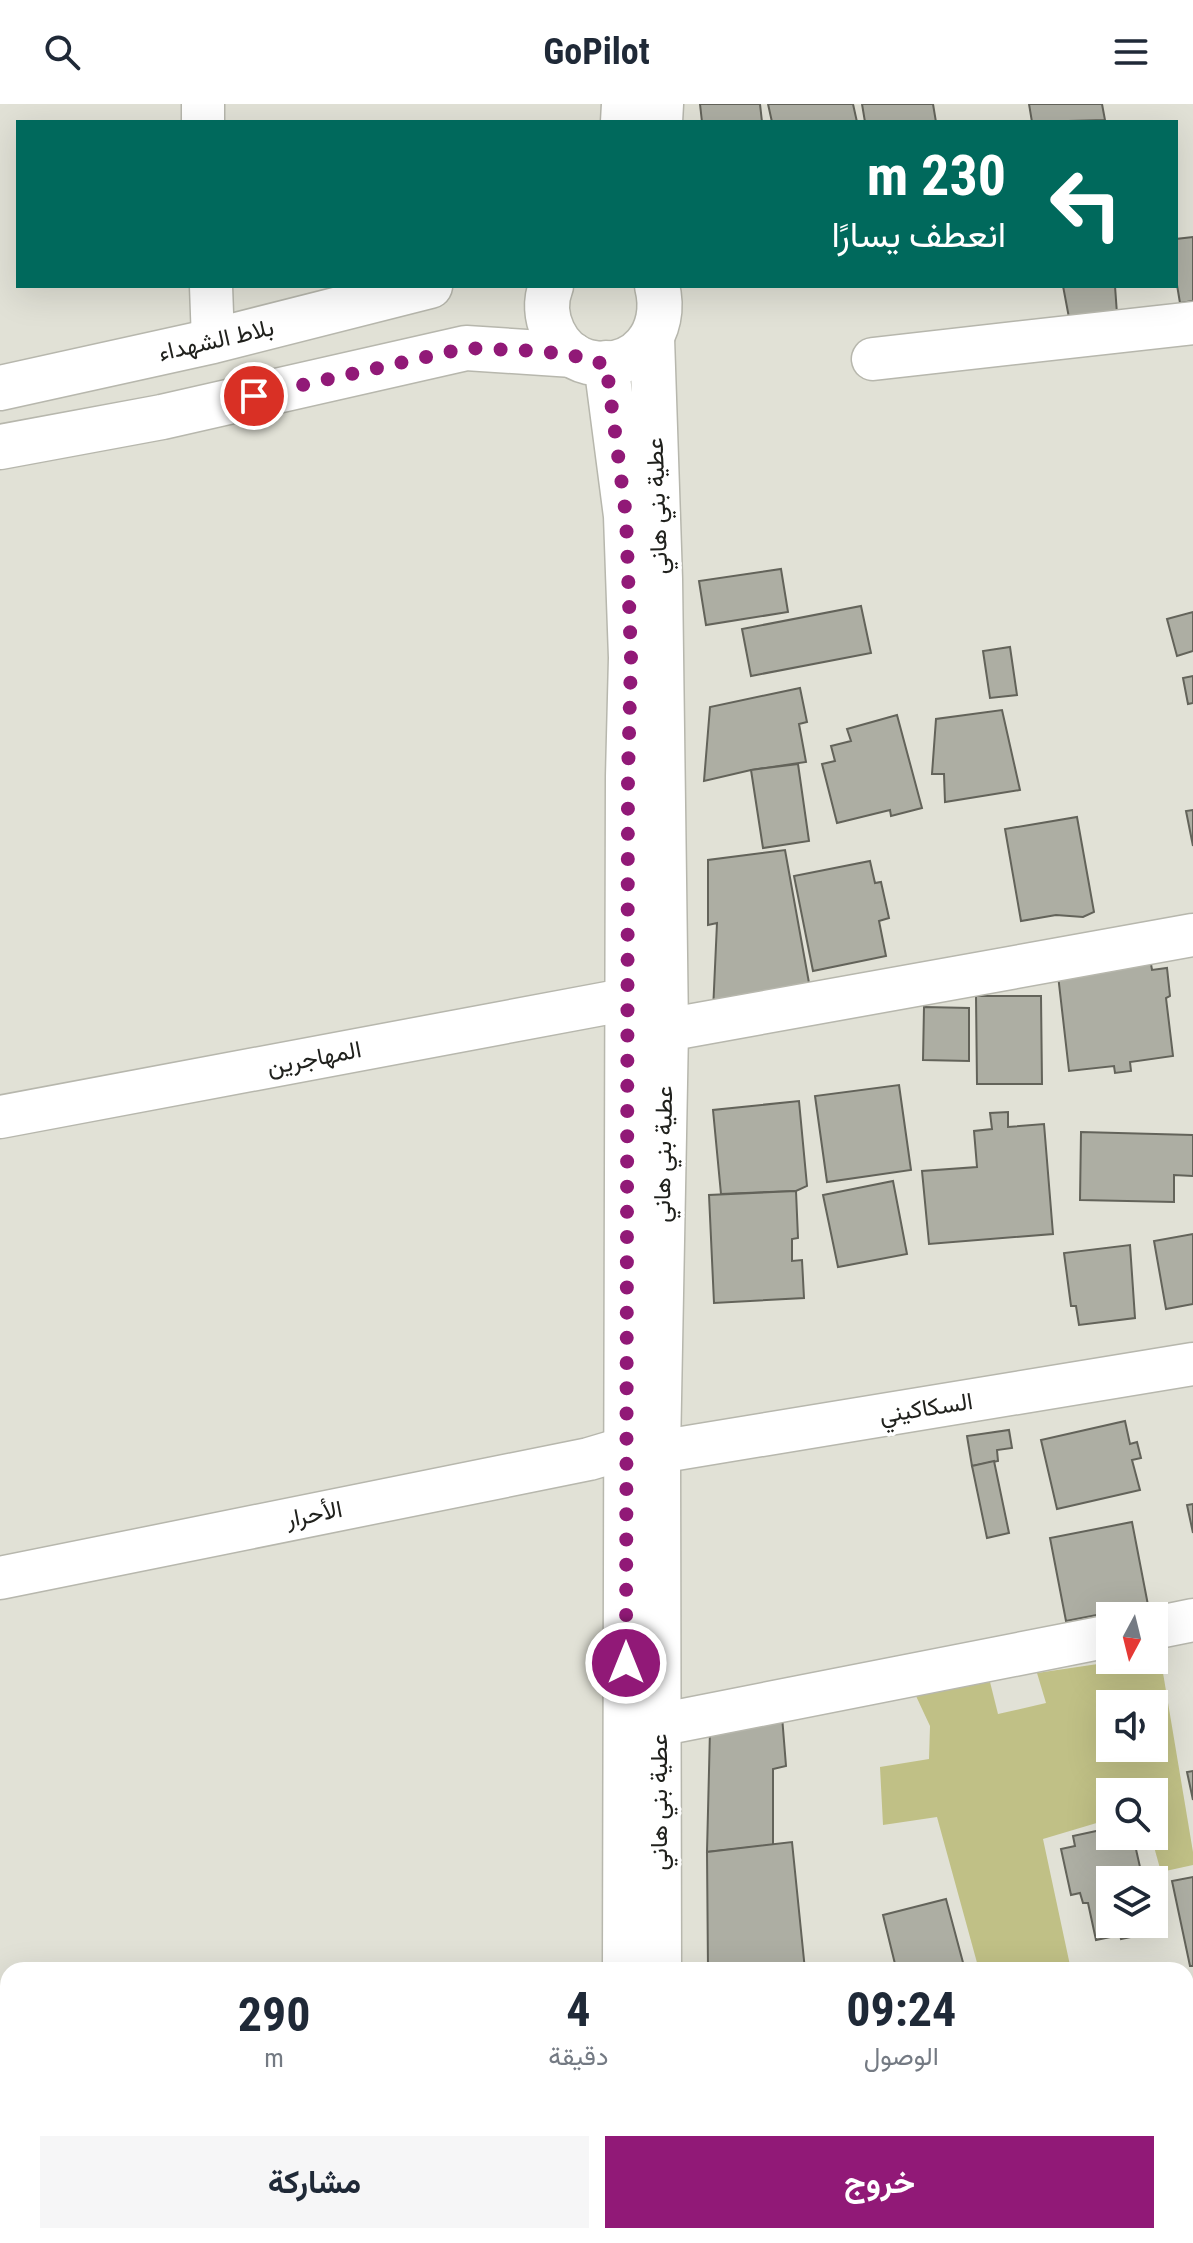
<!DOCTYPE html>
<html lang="ar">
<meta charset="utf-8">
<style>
:root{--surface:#fff;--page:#f6f6f7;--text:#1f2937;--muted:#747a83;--accent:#911977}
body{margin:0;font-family:"Roboto Condensed",Vazirmatn,sans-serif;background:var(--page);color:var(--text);direction:rtl;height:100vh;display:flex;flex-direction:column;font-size:30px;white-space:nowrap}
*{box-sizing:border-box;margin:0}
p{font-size:26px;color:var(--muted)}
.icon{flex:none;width:44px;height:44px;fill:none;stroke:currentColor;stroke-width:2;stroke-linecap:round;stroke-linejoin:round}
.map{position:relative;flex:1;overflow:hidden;direction:ltr}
.panel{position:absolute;left:0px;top:1858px;width:1194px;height:282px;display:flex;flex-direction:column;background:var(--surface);border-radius:24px 24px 0 0;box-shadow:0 8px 32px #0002;direction:rtl}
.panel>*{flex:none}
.banner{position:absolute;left:16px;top:16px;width:1162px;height:168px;border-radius:0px;box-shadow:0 8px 32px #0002;direction:rtl;background:#00695c;color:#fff;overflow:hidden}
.needle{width:52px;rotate:187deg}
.fabs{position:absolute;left:1096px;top:1498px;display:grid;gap:16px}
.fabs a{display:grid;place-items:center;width:72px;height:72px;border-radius:0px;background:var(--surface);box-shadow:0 8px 32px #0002;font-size:40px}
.pin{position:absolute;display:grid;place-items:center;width:68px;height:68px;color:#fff;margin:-34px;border:4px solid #fff;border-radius:50%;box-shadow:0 2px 8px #0007}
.me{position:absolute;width:88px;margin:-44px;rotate:0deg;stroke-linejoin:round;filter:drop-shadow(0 0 6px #0008)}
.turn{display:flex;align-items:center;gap:28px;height:168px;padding:0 40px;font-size:36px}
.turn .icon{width:104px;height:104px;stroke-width:2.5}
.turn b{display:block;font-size:56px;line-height:68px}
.eta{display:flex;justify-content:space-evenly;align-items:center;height:136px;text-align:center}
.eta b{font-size:48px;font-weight:700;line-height:56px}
.button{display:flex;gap:16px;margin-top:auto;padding:16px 40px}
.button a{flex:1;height:92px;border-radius:0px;background:var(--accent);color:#fff;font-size:32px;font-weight:700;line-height:92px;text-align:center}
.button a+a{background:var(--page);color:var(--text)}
header{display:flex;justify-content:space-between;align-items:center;height:104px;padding:0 40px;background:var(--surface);font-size:36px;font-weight:700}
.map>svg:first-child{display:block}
</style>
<header><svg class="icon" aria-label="menu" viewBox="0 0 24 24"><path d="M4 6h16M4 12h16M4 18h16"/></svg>GoPilot<svg class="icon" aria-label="search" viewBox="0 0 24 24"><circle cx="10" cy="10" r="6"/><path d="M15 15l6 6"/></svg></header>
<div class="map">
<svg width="1193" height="2139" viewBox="0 0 1193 2139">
<rect width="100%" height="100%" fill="#e1e1d6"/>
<g fill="#c0c086" fill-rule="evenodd">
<path d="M1160,1551L1193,1748V1761L1161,1768L1151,1732H1154V1688H1110V1715L1043,1735L1071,1866H979L937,1713L883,1721L880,1663L929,1655L930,1622L916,1592L990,1578L998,1610L1046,1599L1037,1569L1125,1556H1154V1552ZM1110,1600H1154V1644H1110Z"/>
<polygon points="1186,1979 1193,2008 1193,2139 932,2139 930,2132 1186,2132"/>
</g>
<g fill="#adaea3" stroke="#63635a" stroke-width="2">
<polygon points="700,0 760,0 762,18 702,18"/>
<polygon points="768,0 853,0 857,18 772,18"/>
<polygon points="862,0 933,0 936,18 865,18"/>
<polygon points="1029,0 1102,0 1105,16 1032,18"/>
<polygon points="1193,133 1193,197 1180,199 1176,175 1176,135"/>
<polygon points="1063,182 1115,182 1117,210 1070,219"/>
<polygon points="781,465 788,508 706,521 699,477"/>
<polygon points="861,502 871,549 751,572 742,525"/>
<polygon points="1193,508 1193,547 1177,552 1167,515"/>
<polygon points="1010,543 1017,591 990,594 983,547"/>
<polygon points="1193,572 1193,599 1188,600 1183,574"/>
<polygon points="800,584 807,618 799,620 806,658 751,666 704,677 710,603"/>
<polygon points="1002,606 1020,686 945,698 944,670 932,670 936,615"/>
<polygon points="897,611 922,704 891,712 890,706 837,719 822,660 835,657 831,642 851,637 847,625"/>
<polygon points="798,660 809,737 763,744 751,666"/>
<polygon points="1193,706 1193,742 1186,707"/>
<polygon points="1077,713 1094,808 1083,813 1056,811 1021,817 1005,725"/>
<polygon points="785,746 811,890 713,907 717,819 708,821 708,756"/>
<polygon points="870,757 875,779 881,778 889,814 879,817 886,852 813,867 794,772"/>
<polygon points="1150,854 1152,866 1167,864 1170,892 1166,894 1173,952 1130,958 1131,967 1115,969 1114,962 1069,967 1058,871"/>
<polygon points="976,892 1041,892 1042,980 977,980"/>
<polygon points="924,903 969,904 969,957 923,956"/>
<polygon points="899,981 911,1066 827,1078 815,992"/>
<polygon points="799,997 807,1082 796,1087 721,1090 713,1006"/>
<polygon points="1008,1008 1008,1023 1044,1020 1053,1130 929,1140 922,1067 977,1063 974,1027 992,1025 990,1009"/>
<polygon points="1081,1028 1193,1031 1193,1072 1174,1071 1174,1098 1080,1096"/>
<polygon points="893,1077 907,1150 838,1163 823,1091"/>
<polygon points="796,1087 798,1134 792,1135 792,1157 802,1156 804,1194 714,1199 709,1091"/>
<polygon points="1193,1130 1193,1200 1166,1205 1154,1137"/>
<polygon points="1130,1141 1135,1214 1079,1221 1076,1202 1071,1202 1064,1149"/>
<polygon points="1125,1317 1130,1340 1137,1338 1141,1354 1132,1356 1140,1386 1057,1405 1041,1336"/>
<polygon points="1009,1326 1012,1344 997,1346 998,1357 972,1362 967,1332"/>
<polygon points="994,1357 1009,1429 987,1434 972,1362"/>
<polygon points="1193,1400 1193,1429 1187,1401"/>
<polygon points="1132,1418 1148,1501 1066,1517 1050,1434"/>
<polygon points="782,1612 786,1662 773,1665 773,1741 707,1748 710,1626"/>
<polygon points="1193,1667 1193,1696 1187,1668"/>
<polygon points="1110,1724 1110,1732 1133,1732 1142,1772 1150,1771 1151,1776 1110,1776 1110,1820 1154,1820 1154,1788 1161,1819 1143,1823 1145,1830 1121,1835 1120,1831 1096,1836 1088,1799 1083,1799 1080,1789 1071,1791 1061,1745 1075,1742 1073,1732"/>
<polygon points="792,1738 805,1866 708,1866 707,1748"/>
<polygon points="1193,1773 1193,1862 1190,1862 1172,1777"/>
<polygon points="946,1795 965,1866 891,1866 890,1862 895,1860 883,1811"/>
<polygon points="595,2132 595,2139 571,2139"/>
</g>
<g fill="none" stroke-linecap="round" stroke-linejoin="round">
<g stroke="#b7b7ad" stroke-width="45">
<g id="street">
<polyline points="203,0 203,18"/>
<polyline points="211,182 213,237"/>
<polyline points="873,255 1193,219"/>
<polyline points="666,926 1193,831"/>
<polyline points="0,1013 629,895"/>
<polyline points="658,1348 1193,1260"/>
<polyline points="0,1474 589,1355 626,1344"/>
<polyline points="1154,1524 1193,1516"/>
<polyline points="658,1621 1110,1532"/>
<polyline points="1186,1925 1193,1924"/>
</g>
</g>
<g stroke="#b7b7ad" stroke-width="47">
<g id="secondary">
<polyline points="623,18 624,0"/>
<polyline points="660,18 661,0"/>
<path d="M551,182C539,211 556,250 588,258C637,269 669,228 657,182"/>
<polyline points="652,234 660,475 666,926 658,1348 659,1866"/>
<polyline points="606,259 626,412 631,554 628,672 625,1866"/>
<polyline points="621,2139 622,2132"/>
<polyline points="658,2139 658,2132"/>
</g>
</g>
<g stroke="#b7b7ad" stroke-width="47">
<g id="primary">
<polyline points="0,284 213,237 430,182"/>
<polyline points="0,343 162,313 466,244 573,251"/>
</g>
</g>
<use href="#street" stroke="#fff" stroke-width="42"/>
<use href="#secondary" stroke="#fff" stroke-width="44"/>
<use href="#primary" stroke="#fff" stroke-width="44"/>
</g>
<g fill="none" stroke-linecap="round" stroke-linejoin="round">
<polyline stroke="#911977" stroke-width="14" stroke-dasharray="0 25.2" points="254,292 466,244 537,247 573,251 587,258 606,259 626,412 631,554 628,672 626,1559"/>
</g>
<g text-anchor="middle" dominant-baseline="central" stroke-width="7" stroke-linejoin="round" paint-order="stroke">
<g font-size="24" fill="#20211d" stroke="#fff">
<text transform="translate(216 236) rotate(-13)">بلاط الشهداء</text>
<text transform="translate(657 402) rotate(-92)">عطية بني هاني</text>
<text transform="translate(314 954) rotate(-11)">المهاجرين</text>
<text transform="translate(663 1050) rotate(-89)">عطية بني هاني</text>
<text transform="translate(926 1304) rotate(-9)">السكاكيني</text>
<text transform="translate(314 1410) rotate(-11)">الأحرار</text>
<text transform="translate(659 1698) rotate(-90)">عطية بني هاني</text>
</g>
</g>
</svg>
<div class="fabs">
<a><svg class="needle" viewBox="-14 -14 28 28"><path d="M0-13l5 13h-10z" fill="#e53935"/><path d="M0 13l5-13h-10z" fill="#747a83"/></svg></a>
<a><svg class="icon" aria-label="sound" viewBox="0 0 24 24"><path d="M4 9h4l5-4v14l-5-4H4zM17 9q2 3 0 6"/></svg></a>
<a><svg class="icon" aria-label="search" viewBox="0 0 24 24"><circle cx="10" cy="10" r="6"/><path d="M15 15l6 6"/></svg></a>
<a><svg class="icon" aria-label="layers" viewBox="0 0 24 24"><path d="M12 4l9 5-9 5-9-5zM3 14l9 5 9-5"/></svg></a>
</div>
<div class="pin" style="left:254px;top:292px;background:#d93025"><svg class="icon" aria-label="arrive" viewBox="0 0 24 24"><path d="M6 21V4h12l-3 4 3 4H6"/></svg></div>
<svg class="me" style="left:626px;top:1559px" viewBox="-20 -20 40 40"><circle r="17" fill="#911977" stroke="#fff" stroke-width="3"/><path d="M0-11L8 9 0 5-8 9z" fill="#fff"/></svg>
<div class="banner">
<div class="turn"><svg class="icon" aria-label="left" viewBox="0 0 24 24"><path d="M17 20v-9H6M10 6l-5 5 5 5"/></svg><div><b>230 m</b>انعطف يسارًا</div></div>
</div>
<section class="panel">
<div class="eta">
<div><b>09:24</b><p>الوصول</p></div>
<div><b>4</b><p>دقيقة</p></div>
<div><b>290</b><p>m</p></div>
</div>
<div class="button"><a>خروج</a><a>مشاركة</a></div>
</section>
</div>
